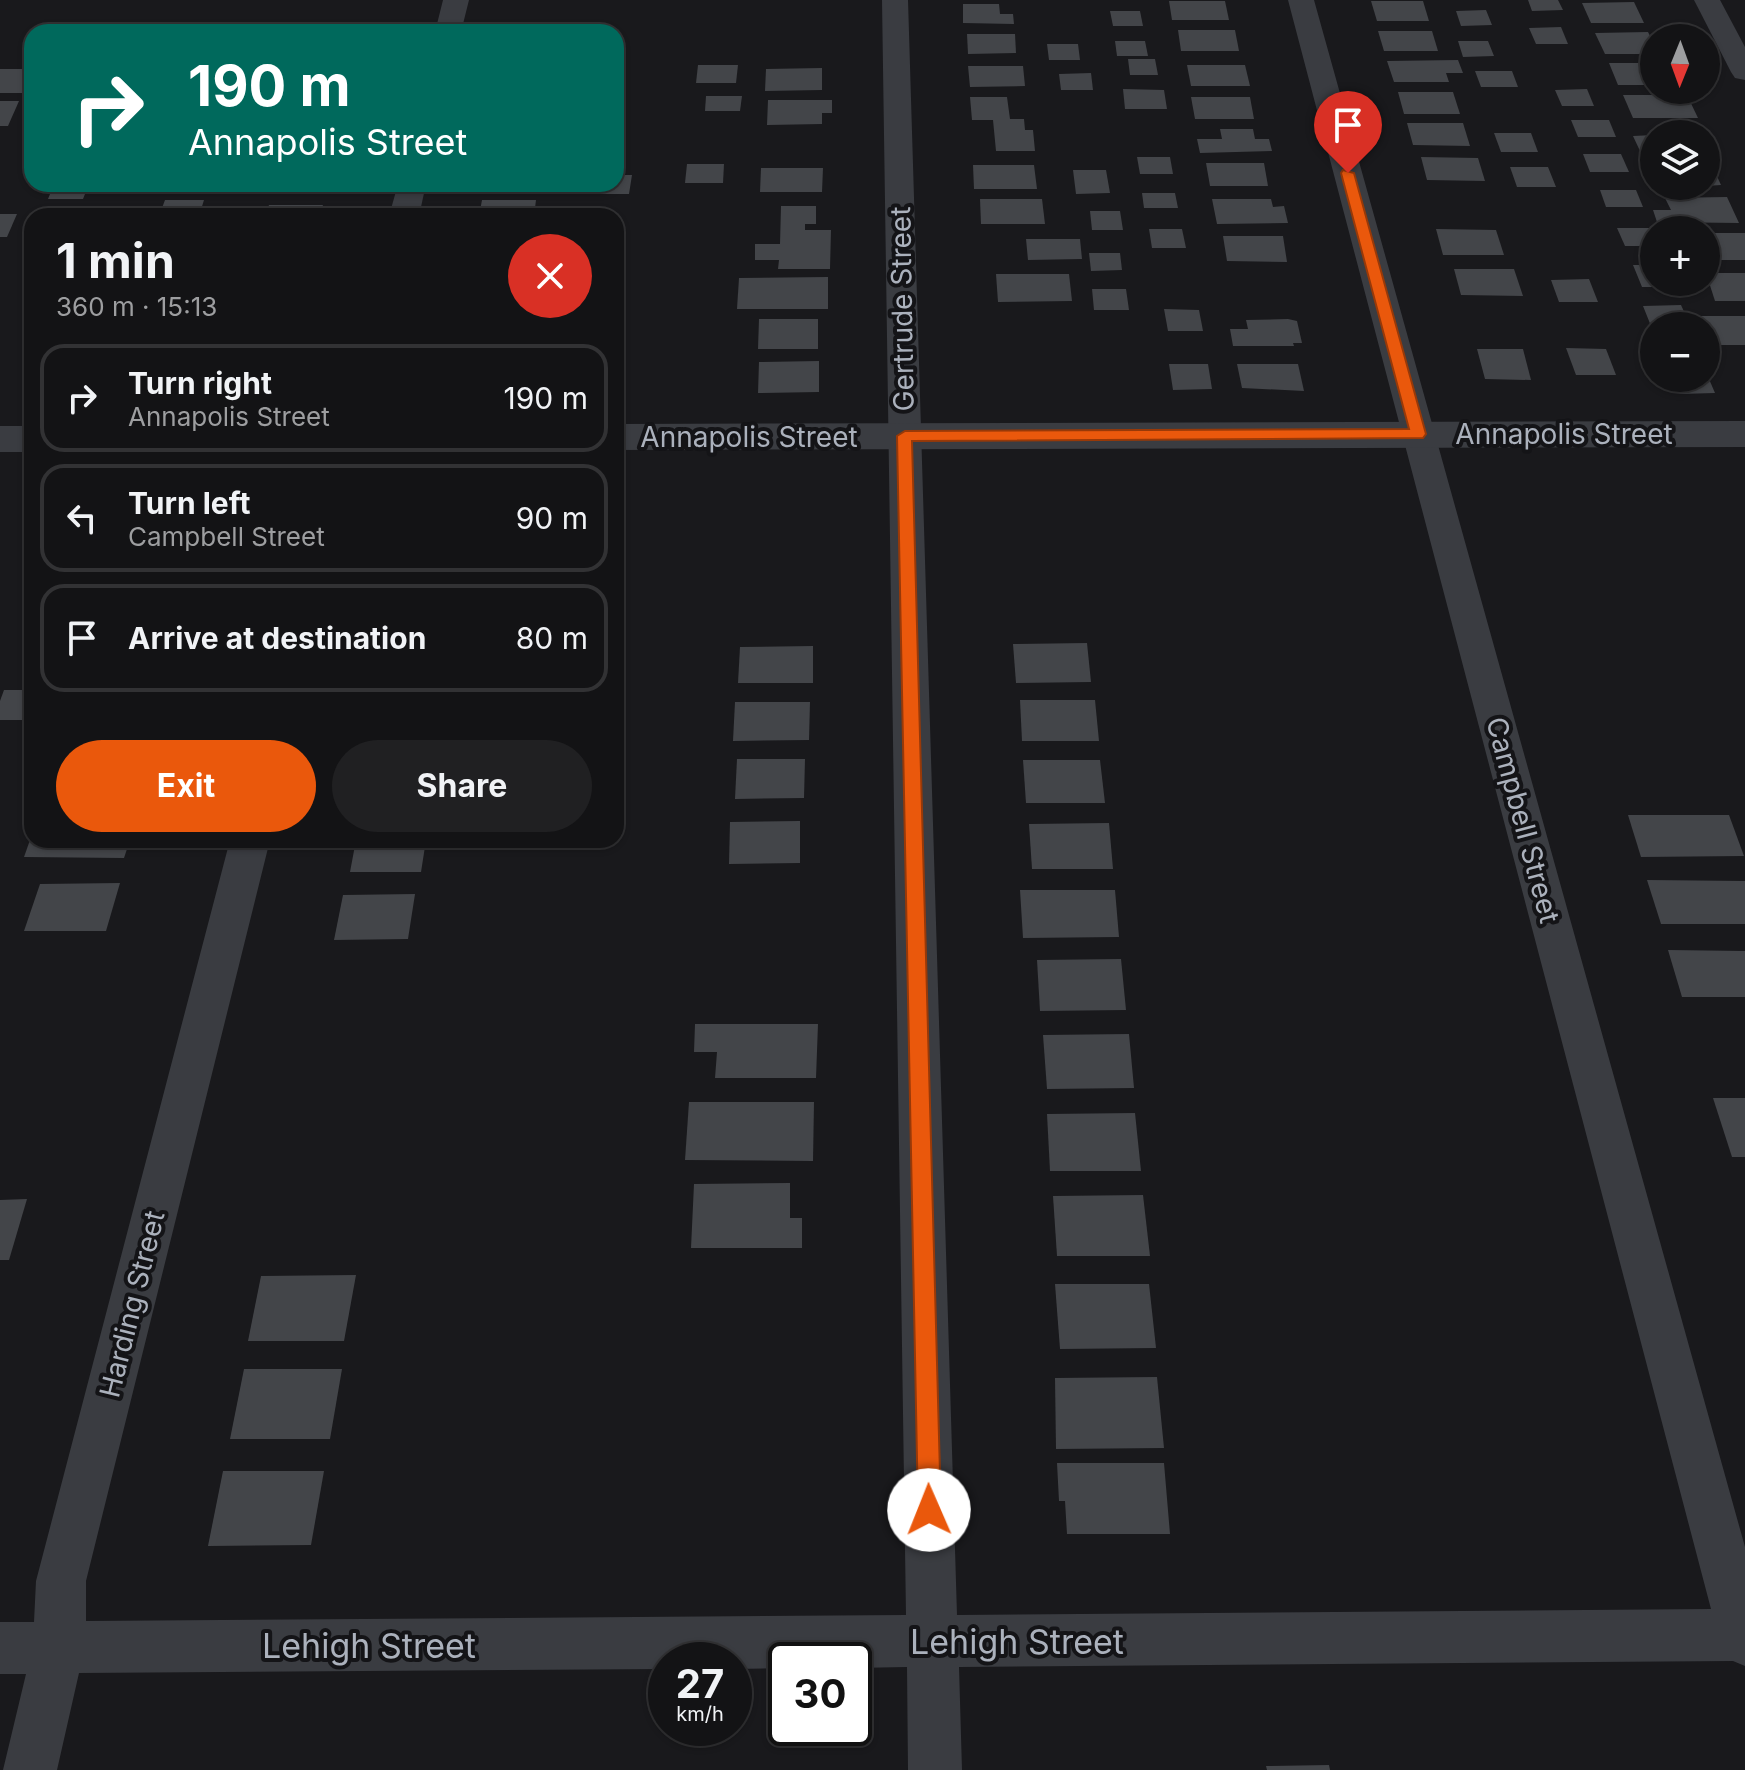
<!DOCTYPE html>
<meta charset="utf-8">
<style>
:root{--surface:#131315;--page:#202022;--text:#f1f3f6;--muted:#9d9ea0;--line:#323234;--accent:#ea580c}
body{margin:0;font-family:Inter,sans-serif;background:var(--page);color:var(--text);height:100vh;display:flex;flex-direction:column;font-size:30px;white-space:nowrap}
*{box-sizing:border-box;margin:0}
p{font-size:26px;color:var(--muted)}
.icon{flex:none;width:44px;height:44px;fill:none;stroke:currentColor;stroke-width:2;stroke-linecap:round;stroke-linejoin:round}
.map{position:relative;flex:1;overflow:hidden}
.drawer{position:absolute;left:24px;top:208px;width:600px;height:640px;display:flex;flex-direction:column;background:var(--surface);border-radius:24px;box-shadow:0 2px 6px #0004,0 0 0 2px var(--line)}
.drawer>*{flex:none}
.top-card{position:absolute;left:24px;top:24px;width:600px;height:168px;border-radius:24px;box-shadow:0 2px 6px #0004,0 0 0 2px var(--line);background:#00695c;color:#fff;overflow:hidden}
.needle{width:52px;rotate:181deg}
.buttons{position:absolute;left:1640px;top:24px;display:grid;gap:16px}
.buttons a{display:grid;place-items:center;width:80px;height:80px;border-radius:50%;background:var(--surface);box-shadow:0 2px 6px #0004,0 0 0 2px var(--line);font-size:40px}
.speed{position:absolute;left:648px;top:1642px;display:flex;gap:16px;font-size:40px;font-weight:700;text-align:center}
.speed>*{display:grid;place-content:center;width:104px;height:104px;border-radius:50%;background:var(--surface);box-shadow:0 2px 6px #0004,0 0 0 2px var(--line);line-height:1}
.speed small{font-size:20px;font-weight:400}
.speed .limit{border:4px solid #111;border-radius:12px;background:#fff;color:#111}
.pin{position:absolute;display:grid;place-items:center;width:68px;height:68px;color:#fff;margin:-82px -34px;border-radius:50% 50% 50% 0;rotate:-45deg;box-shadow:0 0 8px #0007}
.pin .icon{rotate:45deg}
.me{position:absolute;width:88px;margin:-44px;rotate:359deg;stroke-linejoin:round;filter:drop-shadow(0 0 6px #0008)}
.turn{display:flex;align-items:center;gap:28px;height:168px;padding:0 32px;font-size:36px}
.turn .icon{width:104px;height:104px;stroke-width:2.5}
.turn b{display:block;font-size:56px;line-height:68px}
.round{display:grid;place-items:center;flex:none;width:84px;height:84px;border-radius:42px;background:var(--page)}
.summary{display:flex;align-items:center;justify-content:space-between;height:136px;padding:0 32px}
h1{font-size:48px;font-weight:700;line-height:60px}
.cta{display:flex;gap:16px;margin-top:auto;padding:16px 32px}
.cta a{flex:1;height:92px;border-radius:48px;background:var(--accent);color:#fff;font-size:32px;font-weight:700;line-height:92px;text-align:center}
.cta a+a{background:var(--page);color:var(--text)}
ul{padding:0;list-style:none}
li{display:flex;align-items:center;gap:24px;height:108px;margin:0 16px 12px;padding:0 16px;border:4px solid var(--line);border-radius:24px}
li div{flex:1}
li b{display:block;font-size:30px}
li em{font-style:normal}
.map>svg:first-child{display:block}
</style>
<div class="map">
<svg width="1745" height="1770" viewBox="0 0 1745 1770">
<rect width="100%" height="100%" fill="#19191c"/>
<g fill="#434549">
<polygon points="1528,0 1558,0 1563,10 1532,11"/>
<polygon points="1169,1 1225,1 1229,20 1172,20"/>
<polygon points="1371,1 1423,1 1429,21 1377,21"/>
<polygon points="1634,2 1644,23 1591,23 1582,3"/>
<polygon points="963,4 999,4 1000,14 1013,14 1014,24 963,23"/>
<polygon points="1486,10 1492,25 1461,26 1456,11"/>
<polygon points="1110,11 1140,11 1143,26 1113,26"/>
<polygon points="1561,27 1568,44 1536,44 1529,28"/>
<polygon points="1178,30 1235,30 1239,51 1181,51"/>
<polygon points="1378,31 1432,31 1438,51 1384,51"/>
<polygon points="1648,32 1654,44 1654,54 1605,54 1595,33"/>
<polygon points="967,34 1015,34 1016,53 968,54"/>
<polygon points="1115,41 1145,41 1148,56 1117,56"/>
<polygon points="1458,41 1488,41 1494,56 1463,57"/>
<polygon points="1047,44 1078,44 1080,60 1049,60"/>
<polygon points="1128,59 1155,59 1158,75 1130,75"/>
<polygon points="1458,60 1463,73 1446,73 1449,82 1394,82 1387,61"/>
<polygon points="1609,63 1654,63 1654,85 1618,85"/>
<polygon points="698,65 738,65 736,83 696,83"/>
<polygon points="1187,65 1245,65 1250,86 1191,86"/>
<polygon points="968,66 1023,66 1025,86 970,87"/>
<polygon points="822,68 822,90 765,91 766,69"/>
<polygon points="0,69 32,69 23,93 0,93"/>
<polygon points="1475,71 1512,71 1518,87 1481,87"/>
<polygon points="1091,73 1093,90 1061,90 1059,74"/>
<polygon points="1123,89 1164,90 1167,109 1125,109"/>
<polygon points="1587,89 1594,106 1562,106 1555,90"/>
<polygon points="1398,92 1453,92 1460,114 1404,114"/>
<polygon points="1623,95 1687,95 1698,118 1633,118"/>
<polygon points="706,96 742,96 740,111 705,111"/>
<polygon points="970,97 1007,97 1010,119 1024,119 1025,130 1033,130 1035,151 996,151 993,120 972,120"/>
<polygon points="1191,97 1250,97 1254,119 1195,119"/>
<polygon points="768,100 832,100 832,113 822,113 822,124 767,125"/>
<polygon points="0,101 19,101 8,126 0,126"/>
<polygon points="1571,120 1609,120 1616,137 1578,137"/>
<polygon points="1407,123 1463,123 1470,146 1413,145"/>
<polygon points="1220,129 1253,129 1255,139 1269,139 1272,151 1200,153 1197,139 1222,139"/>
<polygon points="1655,129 1690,129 1693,134 1657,134"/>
<polygon points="1494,133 1531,133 1538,152 1501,152"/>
<polygon points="1654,135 1654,151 1640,151 1633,136"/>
<polygon points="1583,154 1621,154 1629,172 1590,172"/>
<polygon points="1137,157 1170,157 1173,174 1140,174"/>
<polygon points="1421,157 1478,158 1485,181 1427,180"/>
<polygon points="1706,161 1710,161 1721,185 1706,186"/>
<polygon points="1206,163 1264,163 1268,186 1210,186"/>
<polygon points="687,164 724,164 723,183 685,183"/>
<polygon points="973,165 1034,165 1037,189 974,189"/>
<polygon points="1510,167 1548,167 1556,187 1517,187"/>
<polygon points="761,168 823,168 822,192 760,192"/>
<polygon points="1073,170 1106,170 1110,193 1076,194"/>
<polygon points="616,175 632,175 629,194 583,194 584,184 616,184"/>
<polygon points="54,184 89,184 83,199 48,199"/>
<polygon points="485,184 539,184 538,188 485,188"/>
<polygon points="1600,190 1636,190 1643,207 1606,207"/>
<polygon points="1142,193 1175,193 1178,208 1144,208"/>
<polygon points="1727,197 1739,223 1657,222 1653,210 1671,210 1665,198"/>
<polygon points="980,199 1042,199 1045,224 981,224"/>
<polygon points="1212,199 1271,199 1273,207 1284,206 1288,223 1217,224"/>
<polygon points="165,200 204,200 199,216 159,216"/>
<polygon points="482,200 536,200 534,216 479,216"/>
<polygon points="269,205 323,205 319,216 265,216"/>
<polygon points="781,206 816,206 816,224 805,224 805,230 831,230 830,269 778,269 779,260 755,260 755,244 780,244"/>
<polygon points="1090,211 1120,211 1123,230 1092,230"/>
<polygon points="0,214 17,214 7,237 0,237"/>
<polygon points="1617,228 1654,228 1654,246 1625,246"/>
<polygon points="1149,229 1182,229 1186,248 1152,248"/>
<polygon points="1436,229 1496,230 1504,255 1443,255"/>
<rect x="1706" y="233" width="39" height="27"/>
<polygon points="1223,236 1283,236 1287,262 1227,261"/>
<polygon points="1026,239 1080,239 1082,259 1028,260"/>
<polygon points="1089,253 1120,253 1122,270 1091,271"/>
<polygon points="1633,265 1654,265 1654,282 1678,282 1680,287 1642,287"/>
<polygon points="1454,269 1514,269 1523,296 1461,295"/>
<polygon points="1706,273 1745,273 1745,301 1715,301"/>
<polygon points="996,274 1069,274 1072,301 998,302"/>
<polygon points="828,277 828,309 737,309 739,278"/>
<polygon points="1589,279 1598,302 1559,302 1551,280"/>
<polygon points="1092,289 1126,289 1129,310 1094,310"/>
<polygon points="1681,305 1690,325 1651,326 1643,306"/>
<polygon points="1164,309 1199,310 1203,331 1168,331"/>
<polygon points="1695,316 1745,316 1745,345 1707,345 1706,326 1699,326"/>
<polygon points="759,319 818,319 818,349 758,349"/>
<polygon points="1288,319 1297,321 1302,343 1293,343 1294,346 1233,346 1230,329 1248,329 1246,320"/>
<polygon points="1566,348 1606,349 1616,375 1576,375"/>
<polygon points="1477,349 1523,349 1531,380 1485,379"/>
<polygon points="819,361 819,392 758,393 759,362"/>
<polygon points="1169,364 1208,364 1212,389 1173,390"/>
<polygon points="1237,364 1298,364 1304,391 1242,388"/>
<polygon points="1706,372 1715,393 1680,394 1673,378 1706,378"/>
<polygon points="1087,643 1091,682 1016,683 1013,644"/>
<polygon points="813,646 813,683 738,683 740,647"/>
<polygon points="4,690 32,690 32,720 0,720 0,701"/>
<polygon points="1020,700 1095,700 1099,741 1022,741"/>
<polygon points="735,702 810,702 809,740 733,741"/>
<polygon points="737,759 805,759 804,798 735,799"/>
<polygon points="1023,760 1100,760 1105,803 1026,803"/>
<polygon points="1628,815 1729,815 1744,856 1641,857"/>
<polygon points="800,821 800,863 729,864 730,822"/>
<polygon points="1109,823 1113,869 1032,869 1029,824"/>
<polygon points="30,840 130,840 124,858 24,857"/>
<polygon points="356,840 426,840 421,872 350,872"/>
<polygon points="1647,880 1745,881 1745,924 1661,924"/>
<polygon points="120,883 106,931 24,931 40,884"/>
<polygon points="1020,890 1115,890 1119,937 1023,938"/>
<polygon points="415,894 408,939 334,940 343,895"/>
<polygon points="1668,950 1745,951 1745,997 1682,997"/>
<polygon points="1121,959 1126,1010 1040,1011 1037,960"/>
<polygon points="695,1024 818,1024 816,1078 715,1078 717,1052 694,1052"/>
<polygon points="1129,1034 1134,1088 1047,1089 1043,1035"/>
<polygon points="1713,1098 1745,1098 1745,1157 1732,1157"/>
<polygon points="689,1102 814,1102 813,1161 685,1160"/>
<polygon points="1135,1113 1141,1171 1050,1171 1047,1114"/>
<polygon points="790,1183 790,1218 802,1218 802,1248 691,1248 694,1184"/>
<polygon points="1143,1195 1150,1256 1057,1256 1053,1196"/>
<polygon points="27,1199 9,1260 0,1260 0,1200"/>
<polygon points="356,1275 344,1341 248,1341 261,1276"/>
<polygon points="1055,1284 1149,1284 1156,1348 1060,1349"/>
<polygon points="244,1369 342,1369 330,1439 230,1439"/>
<polygon points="1157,1377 1164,1448 1056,1449 1055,1378"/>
<polygon points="1057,1463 1164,1463 1170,1534 1067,1534 1065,1501 1059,1501"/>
<polygon points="223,1471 324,1471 311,1545 208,1546"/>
<polygon points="1329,1765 1330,1770 1267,1770 1266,1766"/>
</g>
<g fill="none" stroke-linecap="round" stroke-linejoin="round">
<g fill="#3a3c41" fill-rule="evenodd">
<polygon points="443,0 469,0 461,32 435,32"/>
<polygon points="882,0 908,0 957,1615 1711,1609 1288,0 1314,0 1745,1547 1745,1666 1733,1661 959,1667 962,1770 908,1770 907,1667 854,1668 854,1660 786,1660 786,1668 734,1669 734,1660 666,1660 666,1669 79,1673 57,1770 3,1770 26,1674 0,1674 0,1622 34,1622 36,1581 230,840 270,840 86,1581 86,1621 906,1615"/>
<polygon points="1694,0 1720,0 1745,47 1745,80 1735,78 1731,72"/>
<polygon points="398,184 426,184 419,216 389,216"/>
</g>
<g fill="#3a3c41" fill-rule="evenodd">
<polygon points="1745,421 1745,447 616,450 616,424"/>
<rect x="0" y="426" width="32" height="26"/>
</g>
</g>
<polygon fill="#ea580c" stroke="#983908" stroke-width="2" points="1343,170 1354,173 1426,434 1423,438 912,441 941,1510 937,1518 929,1521 921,1518 918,1510 897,436 905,431 1409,429 1341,173"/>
<g text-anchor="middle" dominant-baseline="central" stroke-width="8" stroke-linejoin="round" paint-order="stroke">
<g font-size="28" fill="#abb1bc" stroke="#141417">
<text transform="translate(902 309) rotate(-91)">Gertrude Street</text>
<text x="1564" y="434">Annapolis Street</text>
<text x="749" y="437">Annapolis Street</text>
<text transform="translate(1523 820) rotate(75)">Campbell Street</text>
<text transform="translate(132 1304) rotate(-76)">Harding Street</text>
</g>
<g font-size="34" fill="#abb1bc" stroke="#141417">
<text x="1017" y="1641">Lehigh Street</text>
<text x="369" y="1645">Lehigh Street</text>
</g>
</g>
</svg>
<div class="buttons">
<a><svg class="needle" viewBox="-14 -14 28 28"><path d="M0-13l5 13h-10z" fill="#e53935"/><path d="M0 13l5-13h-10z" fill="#9d9ea0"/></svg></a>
<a><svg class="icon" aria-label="layers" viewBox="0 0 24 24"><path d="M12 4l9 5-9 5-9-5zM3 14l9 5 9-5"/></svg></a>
<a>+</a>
<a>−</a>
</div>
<div class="speed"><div>27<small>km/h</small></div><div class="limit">30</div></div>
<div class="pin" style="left:1348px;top:173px;background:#d93025"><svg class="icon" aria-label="arrive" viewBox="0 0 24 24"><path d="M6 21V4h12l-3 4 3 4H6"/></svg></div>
<svg class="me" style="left:929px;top:1510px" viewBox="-20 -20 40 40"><circle r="19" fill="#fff"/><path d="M0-13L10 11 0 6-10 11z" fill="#ea580c"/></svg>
<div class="top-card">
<div class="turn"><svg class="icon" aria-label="right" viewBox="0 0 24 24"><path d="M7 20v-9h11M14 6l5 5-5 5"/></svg><div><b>190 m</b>Annapolis Street</div></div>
</div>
<section class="drawer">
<div class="summary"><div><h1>1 min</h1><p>360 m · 15:13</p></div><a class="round" style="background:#d93025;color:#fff"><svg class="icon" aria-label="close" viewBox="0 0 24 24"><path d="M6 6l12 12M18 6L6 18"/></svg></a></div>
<ul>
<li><svg class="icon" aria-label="right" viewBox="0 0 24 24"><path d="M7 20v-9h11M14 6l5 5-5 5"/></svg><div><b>Turn right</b><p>Annapolis Street</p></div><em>190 m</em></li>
<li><svg class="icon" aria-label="left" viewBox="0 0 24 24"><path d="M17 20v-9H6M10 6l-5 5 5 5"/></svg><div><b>Turn left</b><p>Campbell Street</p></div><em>90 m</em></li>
<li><svg class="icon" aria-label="arrive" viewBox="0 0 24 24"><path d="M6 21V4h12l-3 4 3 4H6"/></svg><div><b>Arrive at destination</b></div><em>80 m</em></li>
</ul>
<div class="cta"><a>Exit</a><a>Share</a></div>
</section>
</div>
